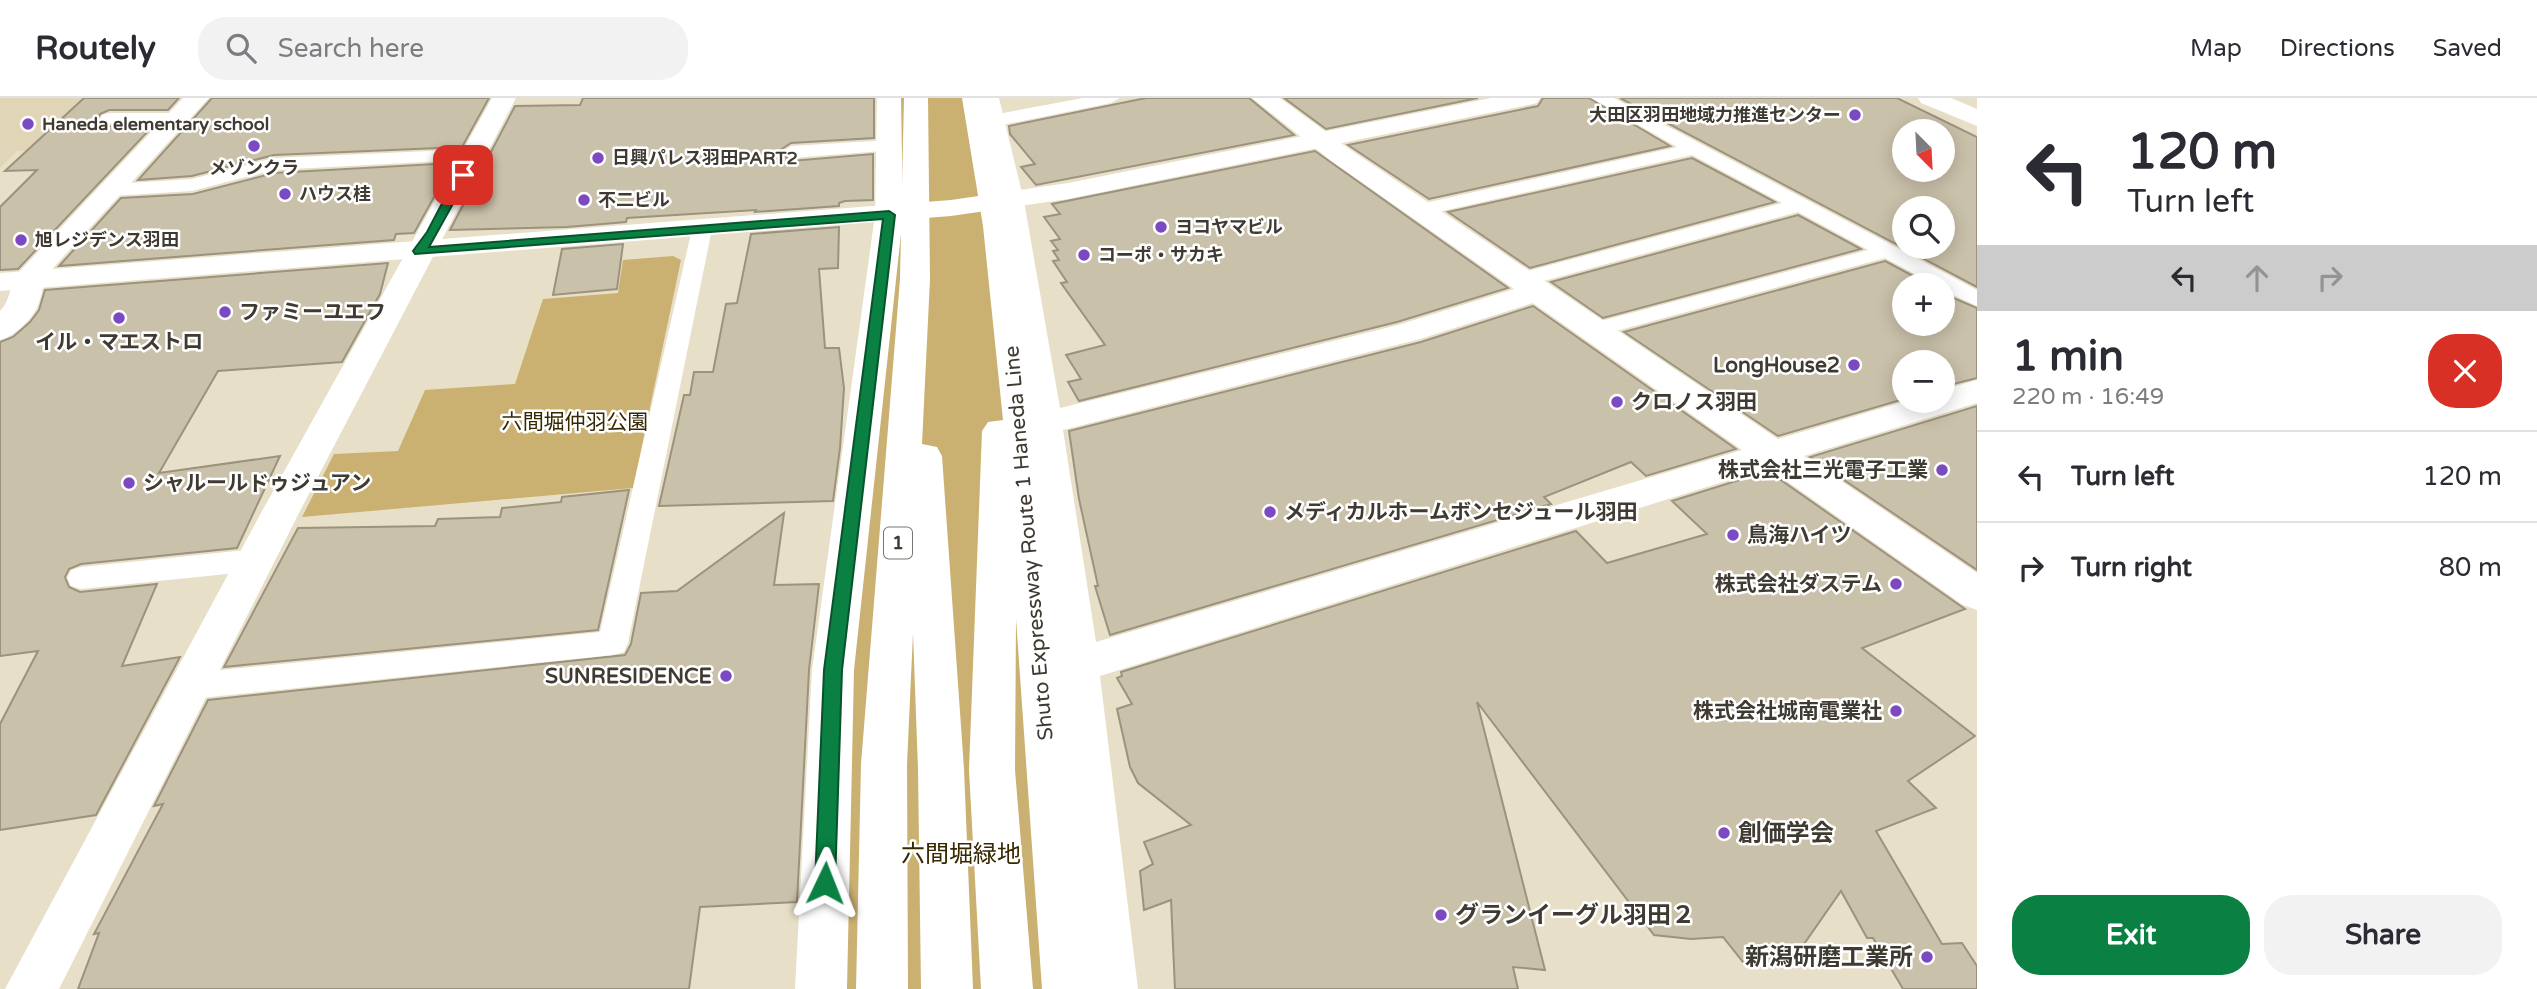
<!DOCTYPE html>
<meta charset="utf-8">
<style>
:root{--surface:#fff;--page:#f2f2f3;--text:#2b2b33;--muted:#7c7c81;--line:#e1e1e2;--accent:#0b8043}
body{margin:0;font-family:"Varela Round","Noto Sans JP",sans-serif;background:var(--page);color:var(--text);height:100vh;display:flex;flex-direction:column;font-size:26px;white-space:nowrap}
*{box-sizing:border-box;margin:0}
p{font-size:23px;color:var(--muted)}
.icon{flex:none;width:38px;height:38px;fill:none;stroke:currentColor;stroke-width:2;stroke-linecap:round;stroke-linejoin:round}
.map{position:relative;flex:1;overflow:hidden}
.panel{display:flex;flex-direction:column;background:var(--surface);width:560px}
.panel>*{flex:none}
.guide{background:#fff;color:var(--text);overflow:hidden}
.needle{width:46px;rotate:156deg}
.controls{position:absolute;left:1892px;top:21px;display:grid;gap:14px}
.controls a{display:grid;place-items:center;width:63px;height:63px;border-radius:50%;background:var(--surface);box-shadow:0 4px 18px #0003;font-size:35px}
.pin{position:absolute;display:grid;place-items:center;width:60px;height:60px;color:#fff;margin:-30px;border-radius:14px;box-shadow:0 4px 10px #0006}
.me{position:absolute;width:77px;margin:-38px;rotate:2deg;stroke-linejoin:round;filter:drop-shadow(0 0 5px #0008)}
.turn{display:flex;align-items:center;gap:24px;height:147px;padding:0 35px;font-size:32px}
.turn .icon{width:91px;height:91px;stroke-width:2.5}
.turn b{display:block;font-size:49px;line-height:60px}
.lanes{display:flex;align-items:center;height:66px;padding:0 35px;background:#0003;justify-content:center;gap:35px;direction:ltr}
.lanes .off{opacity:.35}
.round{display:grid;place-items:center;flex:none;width:74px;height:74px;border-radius:28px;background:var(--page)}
.headline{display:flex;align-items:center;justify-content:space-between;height:119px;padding:0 35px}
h1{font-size:42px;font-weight:700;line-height:52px}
.cta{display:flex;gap:14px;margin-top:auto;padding:14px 35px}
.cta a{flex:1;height:80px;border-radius:28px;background:var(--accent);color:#fff;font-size:28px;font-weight:700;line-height:80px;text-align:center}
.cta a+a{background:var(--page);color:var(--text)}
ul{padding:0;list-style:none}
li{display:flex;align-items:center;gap:21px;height:91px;padding:0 35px;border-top:2px solid var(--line)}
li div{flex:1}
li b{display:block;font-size:26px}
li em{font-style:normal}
header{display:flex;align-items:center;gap:42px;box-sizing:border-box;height:98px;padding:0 35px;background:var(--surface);border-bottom:2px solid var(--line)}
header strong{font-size:33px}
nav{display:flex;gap:38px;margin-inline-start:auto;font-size:24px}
.search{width:490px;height:63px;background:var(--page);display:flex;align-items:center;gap:18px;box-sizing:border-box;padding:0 24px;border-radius:28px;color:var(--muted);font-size:26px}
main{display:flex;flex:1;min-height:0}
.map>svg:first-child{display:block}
</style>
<header>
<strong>Routely</strong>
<div class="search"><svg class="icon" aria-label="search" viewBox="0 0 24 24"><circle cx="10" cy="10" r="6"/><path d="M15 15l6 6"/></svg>Search here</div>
<nav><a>Map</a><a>Directions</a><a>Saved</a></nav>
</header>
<main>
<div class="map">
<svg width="1977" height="891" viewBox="0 0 1977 891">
<rect width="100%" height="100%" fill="#e8dfc8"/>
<polygon fill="#e1d5b7" points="0,0 85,0 28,53 17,53 0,70"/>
<g fill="#cbb171">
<polygon points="889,0 987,0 1100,891 821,891"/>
<polygon points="673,158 681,162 633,390 302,419 334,356 398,353 425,292 515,286 543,201 618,195 623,162"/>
</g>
<g fill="#cac1aa" stroke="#9c937e" stroke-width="2" fill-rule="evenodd">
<polygon points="84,0 179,0 168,12 109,12 100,16 98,22 102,28 152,29 18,171 0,172 0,109 37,72 5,73"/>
<polygon points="212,0 489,0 462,49 274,57 192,78 138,82"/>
<polygon points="583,0 874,0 874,40 791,45 779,53 791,63 873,56 873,102 845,103 839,105 839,108 755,114 756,112 627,120 626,124 567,129 450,132 515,8 580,7"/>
<polygon points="1146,0 1249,0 1294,37 1036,87 1021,69 1035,66 1010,36 1009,28"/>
<polygon points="1284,0 1478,0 1326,31"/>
<polygon points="1543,0 1589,0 1670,48 1429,101 1348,47 1538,8"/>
<path d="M1620,0H1897L1977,39V189ZM1904,33H1942V72H1904ZM1904,110H1942V149H1904Z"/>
<polygon points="1315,53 1508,190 1397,224 1079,303 1068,284 1081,281 1066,257 1105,247 1061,185 1067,184 1053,163 1059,162 1053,153 1058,152 1051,143 1060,141 1044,119 1060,116 1052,106"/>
<polygon points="1692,60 1775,104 1530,170 1448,114"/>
<polygon points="453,65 414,135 396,136 394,142 59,168 121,100 193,96 274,75"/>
<polygon points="1798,117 1861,151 1603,220 1551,184"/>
<polygon points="839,129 838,170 819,171 825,250 839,250 844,290 840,350 833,403 659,408 684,297 690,297 694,274 713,274 726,206 737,205 751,136"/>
<polygon points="623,146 617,191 553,197 562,151"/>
<polygon points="1885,163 1930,187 1904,187 1904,226 1942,226 1942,195 1977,210 1977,280 1942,289 1942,264 1904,264 1904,301 1778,338 1624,234"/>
<polygon points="388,165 380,196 342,264 218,273 159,375 280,358 237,450 81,466 69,471 65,479 69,489 80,494 157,486 122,568 180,559 96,717 0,732 0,626 38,553 0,558 0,244 13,239 30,224 39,212 45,192"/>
<polygon points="1533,208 1736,351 1646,378 1631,364 1544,399 1551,406 1110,537 1095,488 1098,488 1079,401 1069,333 1421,244"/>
<polygon points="1977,308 1977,472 1810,359"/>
<polygon points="1768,373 1965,511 1862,550 1975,638 1908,683 1936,710 1876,733 1942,846 1962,845 1977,868 1977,891 1903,891 1873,840 1867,840 1841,793 1804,846 1790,857 1772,866 1743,864 1723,839 1691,841 1654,837 1477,604 1545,872 1513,869 1518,891 1175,891 1171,802 1144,812 1140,773 1153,766 1144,744 1191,727 1138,685 1130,669 1117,611 1132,606 1117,580 1122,578 1121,574 1576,433 1607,465 1707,436 1672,403"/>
<polygon points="629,392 598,532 224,569 298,430 435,428 438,421 500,419 502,410 561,404 562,399"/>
<polygon points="784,415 774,487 819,486 809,572 797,804 700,809 689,891 78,891 99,835 94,836 163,706 154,708 208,602 625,557 631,546 641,495 677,493"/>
</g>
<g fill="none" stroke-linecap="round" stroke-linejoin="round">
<g fill="#fff" fill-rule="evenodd">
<polygon points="1083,0 1120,0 1111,5 992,29 983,23 992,17"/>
<polygon points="1591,0 1614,0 1977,192 1977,208 1942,192 1942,187 1935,187 1885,160 1594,239 1586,237 1582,232 1586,227 1868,152 1798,114 1529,187 1513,187 1510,182 1513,177 1782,105 1692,57 1420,118 1413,116 1410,112 1413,108 1420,106 1677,49"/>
<polygon points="109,15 178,15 187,21 178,27 102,25 100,21 102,17"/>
<polygon points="889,42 899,48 896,52 791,60 781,54 791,48"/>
<polygon points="474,51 481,53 484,57 481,61 274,72 192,93 112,98 105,96 102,92 105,88 112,86 192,81 274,60"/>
<polygon points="702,125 709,127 712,131 628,545 624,554 613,557 191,601 180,597 175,588 180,579 191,575 600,534 692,131 695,127"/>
<polygon points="256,451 266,454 270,462 266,470 256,473 81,491 71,488 67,480 71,472 81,469"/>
</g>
<g fill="#fff" fill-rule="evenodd">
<path d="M183,0H209L54,169C42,184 44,189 39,205C34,220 15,238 0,242V213C11,202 9,188 17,176Z"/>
<polygon points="492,0 516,0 299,415 59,891 5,891 261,415"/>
<polygon points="877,0 901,0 903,117 854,572 847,891 795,891 812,572 875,117"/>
<path d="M975,0H999L1024,103L1060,310L1398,227L1514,191L1330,62L1252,0H1280L1348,50L1778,341L1906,303H1942V292L1977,282V305L1804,358L1977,475V512L1963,507L1768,370L1100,578L1138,891H1086C1059,593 1036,293 975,0ZM1533,205L1742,352L1096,544L1063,332L1420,241Z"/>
<polygon points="1918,0 1951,0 1977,11 1977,28 1921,5"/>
</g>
<polygon fill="#fff" fill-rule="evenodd" points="1491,0 1540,0 1537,5 1528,7 1068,101 951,118 0,193 0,175 951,102 1068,85"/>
<g fill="#fff" fill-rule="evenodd">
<polygon points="904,0 928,0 930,181 922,346 937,349 942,358 964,671 973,891 921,891 918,671 913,535 907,666 908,891 856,891 861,666 900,181"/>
<polygon points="962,0 986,0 1011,128 1030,256 1094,891 1042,891 1016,521 1015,672 1033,891 981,891 969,672 982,333 988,324 1003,322 983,128"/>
</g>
</g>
<polygon fill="#0b8043" stroke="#07532c" stroke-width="2" points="463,74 469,77 429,149 889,113 895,117 842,572 835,785 832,792 825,794 818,792 815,785 824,572 883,121 415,156 413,153 427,134 457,77"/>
<g fill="#7b4ac2" stroke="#fff" stroke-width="2.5">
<circle cx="1855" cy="17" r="7"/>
<circle cx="28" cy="26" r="7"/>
<circle cx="254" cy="48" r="7"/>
<circle cx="598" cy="60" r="7"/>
<circle cx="285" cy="96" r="7"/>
<circle cx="584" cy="102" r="7"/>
<circle cx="1161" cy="129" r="7"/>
<circle cx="21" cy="142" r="7"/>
<circle cx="1084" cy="157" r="7"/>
<circle cx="225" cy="214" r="7"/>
<circle cx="119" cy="220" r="7"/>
<circle cx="1854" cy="267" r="7"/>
<circle cx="1617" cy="304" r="7"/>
<circle cx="1942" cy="372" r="7"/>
<circle cx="129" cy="385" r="7"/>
<circle cx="1270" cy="414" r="7"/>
<circle cx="1733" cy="437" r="7"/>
<circle cx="1896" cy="486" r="7"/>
<circle cx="726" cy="578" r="7"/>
<circle cx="1896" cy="613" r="7"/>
<circle cx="1724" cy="735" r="7"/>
<circle cx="1441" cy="817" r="7"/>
<circle cx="1927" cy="859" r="7"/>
</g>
<g text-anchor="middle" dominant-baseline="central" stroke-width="5" stroke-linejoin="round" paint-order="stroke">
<g font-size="18" font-weight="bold" fill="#3f3b32" stroke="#fff" text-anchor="start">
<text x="1841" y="17" text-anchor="end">大田区羽田地域力推進センター</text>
<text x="42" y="26">Haneda elementary school</text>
<text x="612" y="60">日興パレス羽田PART2</text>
<text x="254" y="70" text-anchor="middle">メゾンクラ</text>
<text x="299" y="96">ハウス桂</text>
<text x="598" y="102">不二ビル</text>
<text x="1175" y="129">ヨコヤマビル</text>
<text x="35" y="142">旭レジデンス羽田</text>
<text x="1098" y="157">コーポ・サカキ</text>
</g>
<rect fill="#fff" stroke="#797670" stroke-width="2" x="884" y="429.5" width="28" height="31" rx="5"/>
<g font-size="19" font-weight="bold" fill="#3f3b32">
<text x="898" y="445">1</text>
</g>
<g font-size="21" font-weight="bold" fill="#3f3b32" stroke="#fff" text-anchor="start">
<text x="239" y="214">ファミーユエフ</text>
<text x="119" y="244" text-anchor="middle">イル・マエストロ</text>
<text x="1840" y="267" text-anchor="end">LongHouse2</text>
<text x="1631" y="304">クロノス羽田</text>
<text x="1928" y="372" text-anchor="end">株式会社三光電子工業</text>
<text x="143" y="385">シャルールドゥジュアン</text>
<text x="1284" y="414">メディカルホームボンセジュール羽田</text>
<text x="1747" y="437">鳥海ハイツ</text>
<text x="1882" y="486" text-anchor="end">株式会社ダステム</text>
<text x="712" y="578" text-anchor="end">SUNRESIDENCE</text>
<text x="1882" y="613" text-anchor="end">株式会社城南電業社</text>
</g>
<g font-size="21" fill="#362800" stroke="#fff">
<text x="575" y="324">六間堀仲羽公園</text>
</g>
<g font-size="21" fill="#3f3b32" stroke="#fff">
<text transform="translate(1029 445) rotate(-95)">Shuto Expressway Route 1 Haneda Line</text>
</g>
<g font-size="24" font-weight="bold" fill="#3f3b32" stroke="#fff" text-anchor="start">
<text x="1738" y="735">創価学会</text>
<text x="1455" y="817">グランイーグル羽田２</text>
<text x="1913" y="859" text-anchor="end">新潟研磨工業所</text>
</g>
<g font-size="24" fill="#362800" stroke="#fff">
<text x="961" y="756">六間堀緑地</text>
</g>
</g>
</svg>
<div class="controls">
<a><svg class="needle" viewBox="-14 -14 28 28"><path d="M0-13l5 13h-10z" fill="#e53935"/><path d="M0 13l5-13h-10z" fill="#7c7c81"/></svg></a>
<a><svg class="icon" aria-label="search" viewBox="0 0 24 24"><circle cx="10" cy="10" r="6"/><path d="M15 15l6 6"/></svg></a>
<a>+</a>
<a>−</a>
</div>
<div class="pin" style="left:463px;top:77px;background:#d93025"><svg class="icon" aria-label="arrive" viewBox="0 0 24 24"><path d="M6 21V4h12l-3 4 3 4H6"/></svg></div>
<svg class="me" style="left:825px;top:785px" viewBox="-20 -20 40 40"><path d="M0-17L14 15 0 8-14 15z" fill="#0b8043" stroke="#fff" stroke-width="4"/></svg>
</div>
<section class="panel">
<div class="guide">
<div class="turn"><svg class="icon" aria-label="left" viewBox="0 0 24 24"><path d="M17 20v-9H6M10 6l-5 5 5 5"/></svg><div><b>120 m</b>Turn left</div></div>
<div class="lanes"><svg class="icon" aria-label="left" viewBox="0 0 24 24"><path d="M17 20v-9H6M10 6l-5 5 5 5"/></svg><svg class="icon off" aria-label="ahead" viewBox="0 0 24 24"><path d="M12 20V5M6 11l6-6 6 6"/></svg><svg class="icon off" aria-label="right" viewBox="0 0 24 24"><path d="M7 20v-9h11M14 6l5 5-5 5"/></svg></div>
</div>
<div class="headline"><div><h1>1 min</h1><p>220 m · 16:49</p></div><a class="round" style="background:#d93025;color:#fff"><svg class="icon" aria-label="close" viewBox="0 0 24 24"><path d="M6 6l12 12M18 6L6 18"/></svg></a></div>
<ul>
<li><svg class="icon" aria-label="left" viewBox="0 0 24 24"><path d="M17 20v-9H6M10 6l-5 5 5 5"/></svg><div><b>Turn left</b></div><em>120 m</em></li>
<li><svg class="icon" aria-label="right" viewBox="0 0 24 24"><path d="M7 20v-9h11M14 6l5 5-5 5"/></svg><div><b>Turn right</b></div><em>80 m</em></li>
</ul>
<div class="cta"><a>Exit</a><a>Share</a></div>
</section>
</main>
